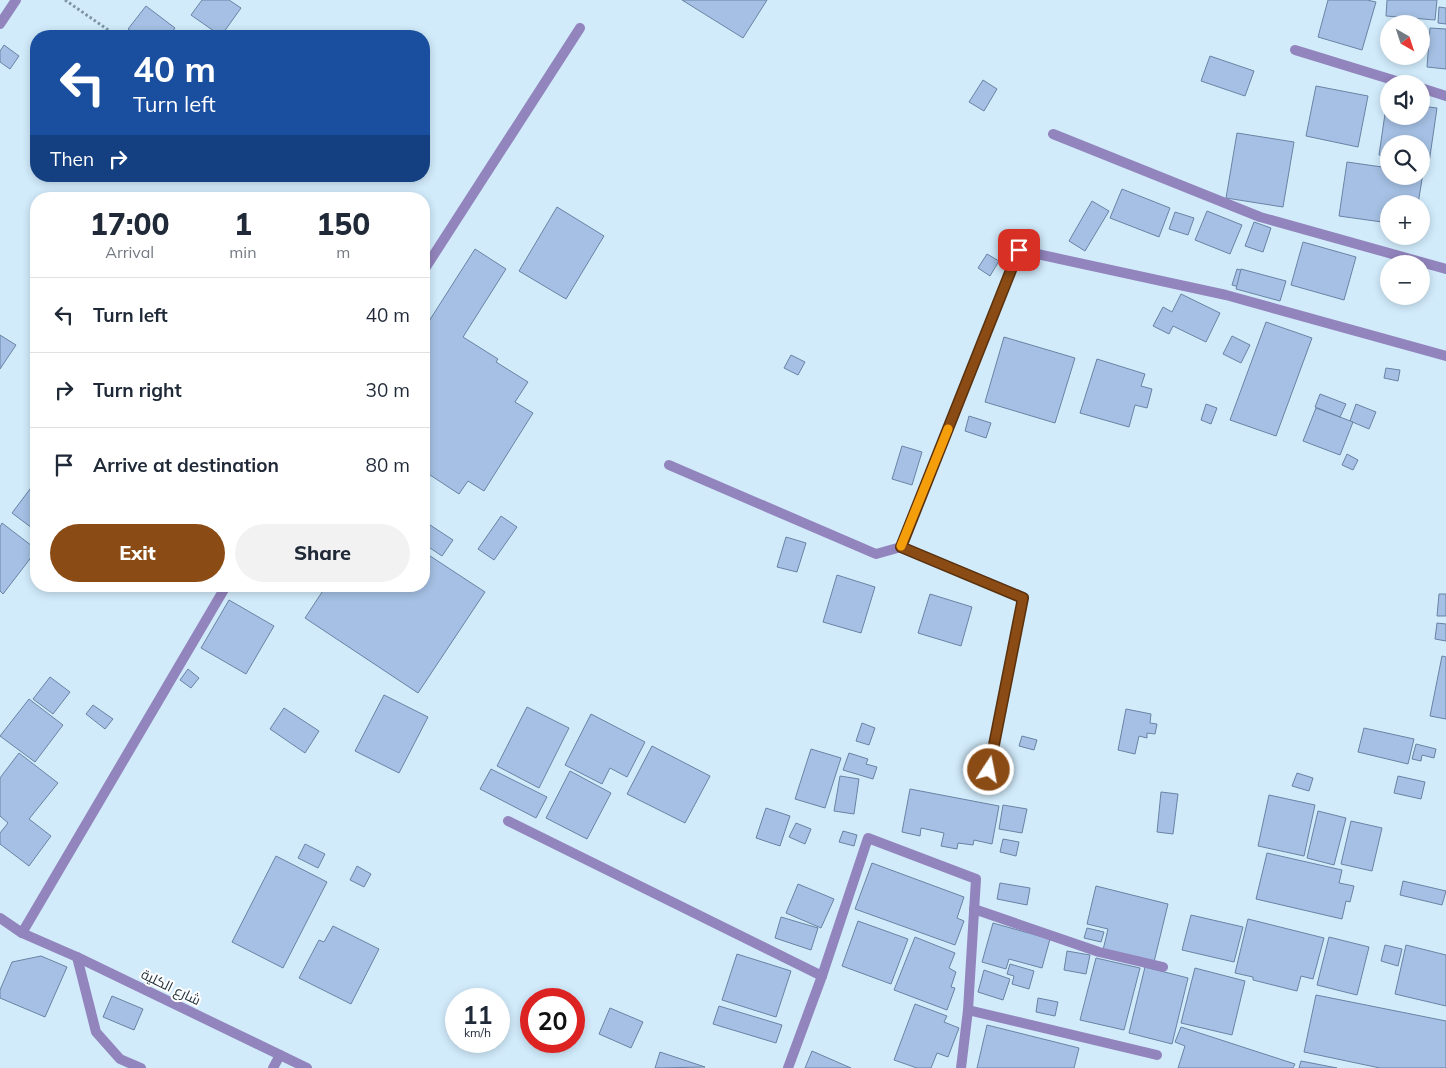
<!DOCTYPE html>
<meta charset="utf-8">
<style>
:root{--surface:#fff;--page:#f2f2f3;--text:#1f2937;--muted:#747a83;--line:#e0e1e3;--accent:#8b4b14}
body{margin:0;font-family:Mulish,Cairo,sans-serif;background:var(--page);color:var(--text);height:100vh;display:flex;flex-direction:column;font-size:19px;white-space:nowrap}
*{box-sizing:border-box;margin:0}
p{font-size:16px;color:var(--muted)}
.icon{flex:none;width:28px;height:28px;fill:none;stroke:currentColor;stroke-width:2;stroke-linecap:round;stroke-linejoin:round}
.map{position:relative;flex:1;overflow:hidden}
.side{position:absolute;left:30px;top:192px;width:400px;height:400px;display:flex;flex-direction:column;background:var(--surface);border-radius:20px;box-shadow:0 2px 8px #0003}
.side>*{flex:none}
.top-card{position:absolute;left:30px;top:30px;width:400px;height:152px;border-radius:20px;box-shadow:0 2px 8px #0003;background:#1a4fa0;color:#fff;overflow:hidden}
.needle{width:32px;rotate:141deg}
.controls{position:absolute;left:1380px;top:15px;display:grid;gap:10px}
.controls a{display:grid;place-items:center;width:50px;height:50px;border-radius:50%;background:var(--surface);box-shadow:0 2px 8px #0003;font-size:25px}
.speed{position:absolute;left:445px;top:988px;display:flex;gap:10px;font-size:25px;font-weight:700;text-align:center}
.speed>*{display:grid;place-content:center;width:65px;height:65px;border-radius:50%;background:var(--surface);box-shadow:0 2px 8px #0003;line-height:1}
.speed small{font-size:12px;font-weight:400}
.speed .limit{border:8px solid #d22;background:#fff;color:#111}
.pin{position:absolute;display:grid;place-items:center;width:42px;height:42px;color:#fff;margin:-21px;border-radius:10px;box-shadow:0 2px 8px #0006}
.me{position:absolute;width:55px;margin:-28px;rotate:11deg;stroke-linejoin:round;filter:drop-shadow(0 0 4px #0008)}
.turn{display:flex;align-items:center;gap:18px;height:105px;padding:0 20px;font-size:22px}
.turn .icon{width:65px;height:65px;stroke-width:2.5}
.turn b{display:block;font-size:35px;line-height:42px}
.then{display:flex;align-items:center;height:48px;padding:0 20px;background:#0003;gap:10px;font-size:19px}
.eta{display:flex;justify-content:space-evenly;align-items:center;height:85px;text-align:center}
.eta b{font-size:30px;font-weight:800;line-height:35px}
.cta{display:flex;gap:10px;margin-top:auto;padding:10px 20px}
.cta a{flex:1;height:58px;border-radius:30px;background:var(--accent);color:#fff;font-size:20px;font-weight:800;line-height:58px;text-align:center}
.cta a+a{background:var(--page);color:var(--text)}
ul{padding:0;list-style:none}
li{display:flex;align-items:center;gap:15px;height:75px;padding:0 20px;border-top:1px solid var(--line)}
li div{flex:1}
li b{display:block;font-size:19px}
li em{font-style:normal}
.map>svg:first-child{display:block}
</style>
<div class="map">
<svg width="1446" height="1068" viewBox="0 0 1446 1068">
<rect width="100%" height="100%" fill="#d1ebfb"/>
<g fill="#a5c0e4" stroke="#6983a4">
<polygon points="202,0 229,0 241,8 221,36 191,15"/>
<polygon points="682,0 767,0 743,38"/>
<polygon points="1328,0 1367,0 1376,2 1362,50 1318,37"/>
<polygon points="1387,0 1437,0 1435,20 1386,16"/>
<polygon points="146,6 175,28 169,36 138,36 128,29"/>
<polygon points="1439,7 1446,8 1446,24 1438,23"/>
<polygon points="1430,28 1446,29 1446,69 1427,67"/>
<polygon points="4,45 19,56 10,69 0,62 0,51"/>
<polygon points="1210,56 1254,71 1245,96 1201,81"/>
<polygon points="983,80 997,89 984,111 969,102"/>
<polygon points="1316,86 1368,96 1358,147 1306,136"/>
<polygon points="1387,100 1389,101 1389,116 1421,116 1421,106 1437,108 1429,163 1421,162 1421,144 1389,144 1389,157 1379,155"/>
<polygon points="1237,133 1294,142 1283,207 1226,198"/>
<polygon points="1347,162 1389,168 1389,176 1421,176 1421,172 1423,173 1418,204 1389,204 1389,223 1339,216"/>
<polygon points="1122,189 1170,208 1159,237 1110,218"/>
<polygon points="1092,201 1109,211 1085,251 1069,241"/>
<polygon points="557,207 604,236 566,299 519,271"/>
<polygon points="1207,211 1242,225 1230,254 1195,240"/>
<polygon points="1175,212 1194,218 1188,235 1169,229"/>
<polygon points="1254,222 1271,228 1263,252 1245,246"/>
<polygon points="1303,242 1356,257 1344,300 1291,285"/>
<polygon points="475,249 506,269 463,337 498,359 496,362 528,382 515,402 533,413 484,491 468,481 459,494 424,471 424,329"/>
<polygon points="987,254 999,261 990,276 978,268"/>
<polygon points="1237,269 1281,281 1276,298 1232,285"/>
<polygon points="1241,269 1286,281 1280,301 1236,289"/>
<polygon points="1181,294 1220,313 1206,342 1173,326 1169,334 1153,326 1163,307 1172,312"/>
<polygon points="1266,322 1312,338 1276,436 1230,420"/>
<polygon points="0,335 16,345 0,369"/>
<polygon points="1232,336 1250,345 1241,363 1223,354"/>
<polygon points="1004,337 1075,358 1055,423 985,402"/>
<polygon points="791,355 805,362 798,375 784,368"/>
<polygon points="1097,359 1145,374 1141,386 1152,389 1147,408 1135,405 1129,427 1080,413"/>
<polygon points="1386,368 1400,370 1398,381 1384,378"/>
<polygon points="1320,394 1346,404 1340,417 1315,407"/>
<polygon points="1206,404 1217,408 1211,424 1201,420"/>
<polygon points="1356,404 1376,412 1369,429 1350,421"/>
<polygon points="1316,408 1353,422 1340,455 1303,441"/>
<polygon points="969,416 991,423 986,438 965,431"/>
<polygon points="902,446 922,452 912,485 892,479"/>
<polygon points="1347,454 1358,460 1353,470 1342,465"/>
<polygon points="36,481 36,531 12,513"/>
<polygon points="501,516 517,527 494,560 478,549"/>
<polygon points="2,523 36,549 36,551 3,594 0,591 0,527"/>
<polygon points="427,523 453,540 442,556 424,544 424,527"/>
<polygon points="786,537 806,543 797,572 777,567"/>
<polygon points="424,552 485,592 418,693 305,618 326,586 424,586"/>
<polygon points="837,575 875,587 861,633 823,622"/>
<polygon points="930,594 972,607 961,646 918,633"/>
<polygon points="1439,594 1446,594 1446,616 1437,616"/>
<polygon points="229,600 274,626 246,674 201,648"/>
<polygon points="1437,623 1446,624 1446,641 1435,639"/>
<polygon points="1442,656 1446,657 1446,719 1430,716"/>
<polygon points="188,669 199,678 191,688 180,680"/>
<polygon points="50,677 70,692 53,714 33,699"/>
<polygon points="384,695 428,717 399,773 355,751"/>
<polygon points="29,699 63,725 35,762 0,736"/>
<polygon points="93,705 113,719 105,729 86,714"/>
<polygon points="527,707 569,728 539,788 497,766"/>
<polygon points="284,708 319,731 305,753 270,729"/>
<polygon points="1126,709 1151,714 1150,723 1157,724 1155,734 1147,733 1147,738 1139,736 1135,754 1118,750"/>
<polygon points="591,714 645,742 627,777 610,768 602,784 565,765"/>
<polygon points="862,723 875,728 869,745 856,741"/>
<polygon points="1364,728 1414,739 1408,764 1358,752"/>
<polygon points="1022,736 1037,740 1034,750 1019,746"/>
<polygon points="1416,744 1436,749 1434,758 1422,755 1421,761 1412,759"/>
<polygon points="652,746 710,776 685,823 627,794"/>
<polygon points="811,749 841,758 825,808 795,799"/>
<polygon points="19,753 58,783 29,819 51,836 29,866 0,844 0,833 8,823 0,816 0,778"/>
<polygon points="849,753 868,759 866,764 877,767 873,779 843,770"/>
<polygon points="491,769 547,797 536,818 480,789"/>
<polygon points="570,771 611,793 587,839 546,818"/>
<polygon points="1297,773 1313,778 1309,791 1292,786"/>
<polygon points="840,776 859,779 854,814 834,811"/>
<polygon points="1398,776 1425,782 1421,799 1394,793"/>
<polygon points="910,789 999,806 992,844 974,840 973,845 958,843 957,849 941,846 944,833 921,828 920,836 902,832"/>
<polygon points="1161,792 1178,794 1173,834 1157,832"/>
<polygon points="1269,795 1315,805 1304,856 1258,846"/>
<polygon points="1003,805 1027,809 1022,833 999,829"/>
<polygon points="766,808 790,816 780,846 756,838"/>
<polygon points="1318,811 1346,818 1334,865 1307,858"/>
<polygon points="1351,821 1382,828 1372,871 1341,864"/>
<polygon points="796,823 811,829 805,844 789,837"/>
<polygon points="843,831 857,835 854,846 839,842"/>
<polygon points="1003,839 1019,842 1016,856 1000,852"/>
<polygon points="305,844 325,854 318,868 298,858"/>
<polygon points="1267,853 1342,870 1339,883 1354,886 1350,902 1346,901 1342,919 1256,899"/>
<polygon points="276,856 327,882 283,968 232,942"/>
<polygon points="872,863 964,897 957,918 964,921 955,945 855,909"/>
<polygon points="357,866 371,874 364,887 350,880"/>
<polygon points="1403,881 1446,891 1442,905 1400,895"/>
<polygon points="1000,883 1030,888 1027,905 997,899"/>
<polygon points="798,884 834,899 821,928 786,913"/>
<polygon points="1096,886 1168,904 1154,962 1103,950 1108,929 1087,924"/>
<polygon points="1191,915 1243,927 1234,962 1182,950"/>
<polygon points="781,917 818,928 811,950 775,938"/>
<polygon points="1248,919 1324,938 1313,979 1301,976 1297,991 1253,980 1253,977 1235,973"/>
<polygon points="858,921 908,939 891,984 842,966"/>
<polygon points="993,923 1050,939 1042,968 1009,959 1006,969 982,962"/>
<polygon points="333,926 379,949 351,1004 299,978 319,940 324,942"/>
<polygon points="1087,928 1104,932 1101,942 1084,938"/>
<polygon points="915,937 955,953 949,968 956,972 951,987 955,988 947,1010 894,990"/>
<polygon points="1329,937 1369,947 1357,995 1317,985"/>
<polygon points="1385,945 1402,949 1398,966 1381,961"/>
<polygon points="1406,945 1446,955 1446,1006 1395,994"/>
<polygon points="1067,951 1090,955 1086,974 1064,970"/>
<polygon points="737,954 791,971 776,1017 722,1000"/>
<polygon points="41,956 67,967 45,1017 0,998 0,990 12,962"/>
<polygon points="1096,958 1140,968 1124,1030 1080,1020"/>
<polygon points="1010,964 1034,971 1029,989 1012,984 1014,976 1007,974"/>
<polygon points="1145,967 1188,978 1172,1044 1129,1033"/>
<polygon points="1195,968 1245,981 1232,1035 1181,1023"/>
<polygon points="984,970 1010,979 1003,1000 978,992"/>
<polygon points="1316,995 1446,1021 1446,1068 1380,1068 1304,1052"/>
<polygon points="112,996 143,1009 134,1030 103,1017"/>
<polygon points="1038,998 1058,1002 1055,1016 1036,1012"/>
<polygon points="915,1004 947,1016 944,1022 959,1028 948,1057 937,1053 931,1068 917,1068 894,1060"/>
<polygon points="719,1006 782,1025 776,1043 713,1024"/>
<polygon points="610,1008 643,1022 631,1048 599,1034"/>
<polygon points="987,1025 1079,1048 1074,1068 977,1068"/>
<polygon points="1181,1027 1295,1064 1293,1068 1178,1068 1185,1046 1175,1042"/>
<polygon points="812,1051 851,1068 805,1068"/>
<polygon points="660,1052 705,1067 655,1068"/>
<polygon points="1301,1061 1337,1068 1299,1068"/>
</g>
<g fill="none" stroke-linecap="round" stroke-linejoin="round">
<polyline stroke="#7e94a2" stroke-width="3" stroke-dasharray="2.5 2.5" stroke-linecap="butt" points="65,0 117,36"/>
<g stroke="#9284bc" stroke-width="10">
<polyline points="1295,50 1406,84"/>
<polyline points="1421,88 1446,96"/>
<polyline points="1053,134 1260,217 1446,269"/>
<polyline points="424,270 580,28"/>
<polyline points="669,465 876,554 901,547 1019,250 1226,295 1446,356"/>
<polyline points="901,547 1023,597 989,770"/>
<polyline points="508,821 822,976"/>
<polyline points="974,909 1099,952 1163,967"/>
<polyline points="0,918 22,933 226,586"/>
<polyline points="77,957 96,1032 120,1059 141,1068"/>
<polyline points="968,1010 1157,1055"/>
<polyline points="273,1068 280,1055"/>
<polyline points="788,1068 822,976 868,838 976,879 968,1010 961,1068"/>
</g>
<polyline stroke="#9284bc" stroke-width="10" points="0,24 16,0"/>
<polyline stroke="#9284bc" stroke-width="10" points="22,933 77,957 307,1068"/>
</g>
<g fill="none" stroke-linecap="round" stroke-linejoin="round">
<g stroke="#5a310d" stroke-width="12">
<polyline id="route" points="989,770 1023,598 901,547 1019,250"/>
</g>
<use href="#route" stroke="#8b4b14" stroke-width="9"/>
<polyline stroke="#f59e0b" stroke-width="9" points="901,546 948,429"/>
</g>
<g text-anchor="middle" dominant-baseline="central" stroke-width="4" stroke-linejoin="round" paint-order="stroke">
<g font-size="14" fill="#20313c" stroke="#fff">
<text transform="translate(171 987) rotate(26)">شارع الكلية</text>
</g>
</g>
</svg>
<div class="controls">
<a><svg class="needle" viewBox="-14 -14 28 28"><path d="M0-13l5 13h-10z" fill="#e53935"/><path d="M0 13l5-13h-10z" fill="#747a83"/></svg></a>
<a><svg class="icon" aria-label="sound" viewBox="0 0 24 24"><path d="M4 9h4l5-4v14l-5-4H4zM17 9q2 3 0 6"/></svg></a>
<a><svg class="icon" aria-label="search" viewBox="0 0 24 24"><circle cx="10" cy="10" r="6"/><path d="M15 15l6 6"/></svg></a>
<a>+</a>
<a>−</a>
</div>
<div class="speed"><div>11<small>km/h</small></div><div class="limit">20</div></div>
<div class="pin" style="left:1019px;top:250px;background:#d93025"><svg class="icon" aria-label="arrive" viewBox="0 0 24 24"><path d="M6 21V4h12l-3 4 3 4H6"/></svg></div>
<svg class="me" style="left:989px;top:770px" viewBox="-20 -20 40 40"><circle r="17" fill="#8b4b14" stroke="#fff" stroke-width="3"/><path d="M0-11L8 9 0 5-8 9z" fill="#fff"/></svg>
<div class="top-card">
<div class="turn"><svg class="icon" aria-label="left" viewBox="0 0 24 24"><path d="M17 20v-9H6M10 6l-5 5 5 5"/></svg><div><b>40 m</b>Turn left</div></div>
<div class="then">Then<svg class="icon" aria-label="right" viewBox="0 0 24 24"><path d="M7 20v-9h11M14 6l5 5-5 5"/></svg></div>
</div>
<section class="side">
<div class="eta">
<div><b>17:00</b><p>Arrival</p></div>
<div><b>1</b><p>min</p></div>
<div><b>150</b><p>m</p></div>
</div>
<ul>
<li><svg class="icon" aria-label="left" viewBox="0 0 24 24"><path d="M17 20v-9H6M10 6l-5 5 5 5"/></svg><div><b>Turn left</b></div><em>40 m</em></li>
<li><svg class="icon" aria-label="right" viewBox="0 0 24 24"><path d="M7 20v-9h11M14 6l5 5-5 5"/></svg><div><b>Turn right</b></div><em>30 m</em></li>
<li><svg class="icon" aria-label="arrive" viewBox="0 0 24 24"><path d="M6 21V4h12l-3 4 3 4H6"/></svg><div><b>Arrive at destination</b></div><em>80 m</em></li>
</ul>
<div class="cta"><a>Exit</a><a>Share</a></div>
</section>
</div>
